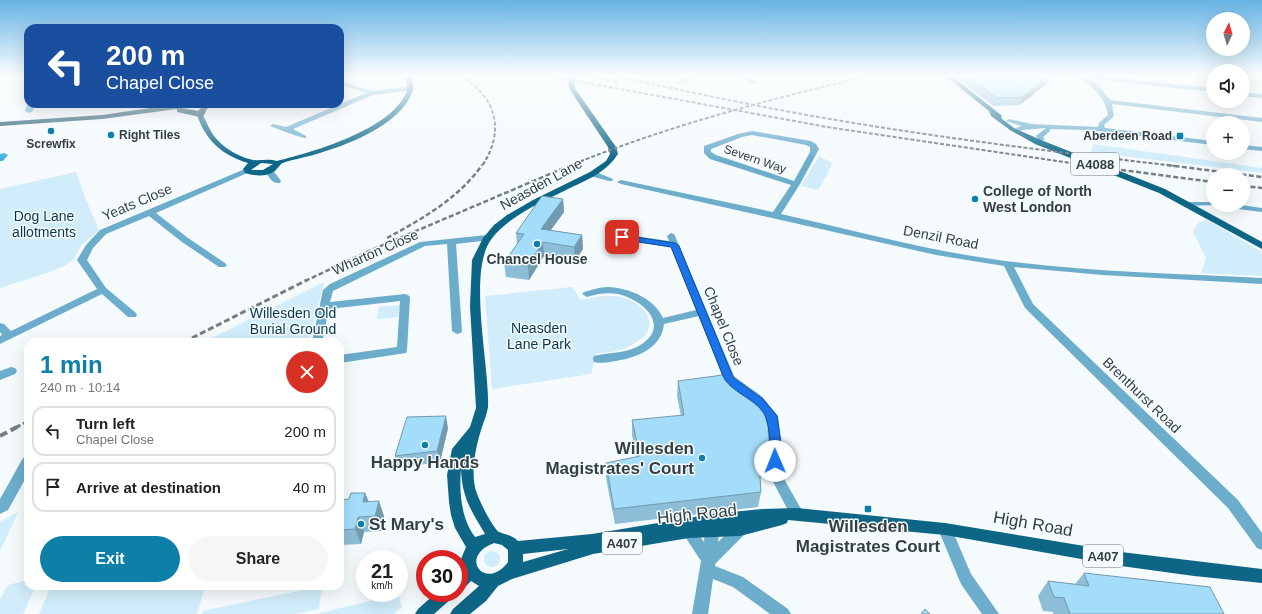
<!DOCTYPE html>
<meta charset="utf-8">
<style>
:root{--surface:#fff;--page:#f6f6f6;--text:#222;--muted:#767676;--line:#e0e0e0;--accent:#0e7fa7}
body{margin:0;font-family:Helvetica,sans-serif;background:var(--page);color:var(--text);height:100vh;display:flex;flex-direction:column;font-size:15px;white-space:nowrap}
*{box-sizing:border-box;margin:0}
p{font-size:13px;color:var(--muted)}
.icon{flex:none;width:22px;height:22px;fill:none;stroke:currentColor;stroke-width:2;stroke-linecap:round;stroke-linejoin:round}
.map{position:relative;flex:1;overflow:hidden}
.details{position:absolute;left:24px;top:338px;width:320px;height:252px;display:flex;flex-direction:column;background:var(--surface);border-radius:12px;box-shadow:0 4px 16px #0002}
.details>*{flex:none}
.hud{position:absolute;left:24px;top:24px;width:320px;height:84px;border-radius:12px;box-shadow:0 4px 16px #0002;background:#1a4fa0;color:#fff;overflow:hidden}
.needle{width:26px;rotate:5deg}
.controls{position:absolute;left:1206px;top:12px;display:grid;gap:8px}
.controls a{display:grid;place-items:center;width:44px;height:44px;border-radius:50%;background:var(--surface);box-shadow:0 4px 16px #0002;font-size:20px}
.speed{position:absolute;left:356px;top:550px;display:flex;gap:8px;font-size:20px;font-weight:700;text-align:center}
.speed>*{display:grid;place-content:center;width:52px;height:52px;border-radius:50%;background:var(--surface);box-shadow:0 4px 16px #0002;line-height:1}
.speed small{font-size:10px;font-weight:400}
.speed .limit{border:6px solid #d22;background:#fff;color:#111}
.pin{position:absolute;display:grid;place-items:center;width:34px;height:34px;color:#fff;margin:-17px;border-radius:8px;box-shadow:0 2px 6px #0006}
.me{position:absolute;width:44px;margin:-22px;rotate:359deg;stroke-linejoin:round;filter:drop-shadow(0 0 3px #0008)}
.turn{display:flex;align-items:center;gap:14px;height:84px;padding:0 16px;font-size:18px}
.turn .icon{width:52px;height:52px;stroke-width:2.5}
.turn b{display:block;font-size:28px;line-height:34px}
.round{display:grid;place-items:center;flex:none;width:42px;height:42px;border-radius:21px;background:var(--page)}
.overview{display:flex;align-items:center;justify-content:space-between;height:68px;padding:0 16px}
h1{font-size:24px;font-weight:700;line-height:30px;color:var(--accent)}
.button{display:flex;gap:8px;margin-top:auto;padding:8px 16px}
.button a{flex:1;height:46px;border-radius:24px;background:var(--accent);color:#fff;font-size:16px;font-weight:700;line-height:46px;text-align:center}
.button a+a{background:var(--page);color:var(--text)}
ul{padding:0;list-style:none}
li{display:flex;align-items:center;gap:12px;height:50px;margin:0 8px 6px;padding:0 8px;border:2px solid var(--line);border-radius:12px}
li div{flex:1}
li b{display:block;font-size:15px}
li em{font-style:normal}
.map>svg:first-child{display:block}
</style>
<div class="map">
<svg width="1262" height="614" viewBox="0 0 1262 614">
<rect width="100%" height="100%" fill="#f5fafd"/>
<g fill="#d1ecfa">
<polygon points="1093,144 1262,168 1262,173 1091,152"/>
<polygon points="819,156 832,163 829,171 818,190 801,186"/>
<polygon points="76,172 86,200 99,230 82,245 74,259 66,265 50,272 0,288 0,189"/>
<polygon points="1207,220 1262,252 1262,276 1201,273 1206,258 1193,232 1199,222"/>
<polygon points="324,282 309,342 204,342"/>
<path d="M572,287L581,300C596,297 610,294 624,298C639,302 657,318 646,334C643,339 632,345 626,348C618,352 605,352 596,354L591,374L492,389L485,296Z"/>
<polygon points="400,305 398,317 377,319 379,307"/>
<polygon points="18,512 0,551 0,522"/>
<circle cx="492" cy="559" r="8"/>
<polygon points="28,580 28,586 36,586 23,614 0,614 0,599 8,585"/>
<polygon points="51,586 205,586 197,614 39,614"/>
<polygon points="322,586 319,609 296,614 202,614 203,611"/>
<polygon points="398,594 402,607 394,614 317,614"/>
</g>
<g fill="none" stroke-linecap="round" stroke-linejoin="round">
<g fill="#42b1df" fill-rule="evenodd">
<polygon points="28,102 28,104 34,104 33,111 29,113 25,111"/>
<polygon points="4,153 8,155 3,161 0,161 0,154"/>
</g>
<g fill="#6cadcc" fill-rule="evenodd">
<polygon points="695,75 703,75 680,84 675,83"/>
<polygon points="735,75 743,75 758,83 753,84"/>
<polygon points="804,75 810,75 806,79 803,77"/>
<path d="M1084,75L1213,88V92L1091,79L1100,87L1110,100L1262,118V122L1112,104L1114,116L1104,125L1105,128L1213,141V145L1090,130L1050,129V131L1043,137L1045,139L1041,141L1039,140L1036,136L1046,128L1022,130L1017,133L1014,131L1018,127L1022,126L1006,121L1009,119L1032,124L1098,127L1099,123L1108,115C1105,96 1093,89 1080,77Z"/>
<path d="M340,81L372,91L412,86L415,88L412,90L373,95L293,129L306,136V138C304,139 272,127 270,126L273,124L286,127L366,93L340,85Z"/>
<polygon points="1243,92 1262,94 1262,98 1243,96"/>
<path d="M81,104H104C99,107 86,107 81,104Z"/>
<path d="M752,131L811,141L816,144L819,149L800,184L781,214C849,229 916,248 985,258C1076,272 1170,273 1262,278V284L1103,275L1014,267L1033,304L1238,500L1262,533V550L1257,548L1228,508L1025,308L1004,266L936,255L621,184L617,182L621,180L773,212L791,185L710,159L704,153V146L738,134ZM752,135L806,145L810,147V152L794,181L716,155L711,152V149L742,137Z"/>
<polygon points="1243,145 1262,147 1262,151 1243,149"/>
<polygon points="245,169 248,169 252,171 156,213 188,238 225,263 227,265 225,267 219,267 182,242 149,216 106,234 93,248 87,260 106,288 136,313 137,315 136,317 128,317 102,294 0,344 0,336 2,335 0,332 0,323 4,324 11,331 97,289 77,260 86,245 100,230"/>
<path d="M266,169H272L281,181L280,183C272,184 269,177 265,171Z"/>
<polygon points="590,172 596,172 613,179 612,181 609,181 590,176"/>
<polygon points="1184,202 1213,202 1213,205 1241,205 1262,208 1262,212 1220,207 1216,205 1187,206 1183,204"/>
<path d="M671,233L674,234L679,245L734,376L742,385L740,388H732L723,378L699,316L664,324C662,348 636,358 616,361C609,362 601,364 594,362L593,359L594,356C610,352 627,354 642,344C671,324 641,299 618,294C607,292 597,294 587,297L582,294L584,292C591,290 600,287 608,287C629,288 654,298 663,318L696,310L671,247L622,240L618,237L622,234L669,241L667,236Z"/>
<polygon points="487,235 491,238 490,240 456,244 462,331 461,333 457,334 452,331 447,244 425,246 333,291 330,302 405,294 408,295 410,297 407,350 406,353 340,363 340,355 397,347 400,301 329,309 322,342 312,342 323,290 330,284 420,242"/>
<polygon points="11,367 15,368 17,371 15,374 0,380 0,371"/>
<polygon points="759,397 763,398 778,416 782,450 780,472 804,514 802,518 797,520 792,518 768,472 770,450 766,417 753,401 755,398"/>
<polygon points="28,457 28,474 8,510 0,514 0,499 23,458"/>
<path d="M712,519L717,521C720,528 719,534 718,542C726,535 734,522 745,526L747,530L745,534L715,564V566L743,577L788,609L791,614H770L733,587L713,579L708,614H692L701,561L682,532L684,528L689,526L694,528L704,542C705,535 704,527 707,521Z"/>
<polygon points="945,523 950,525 971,574 999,614 982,614 961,584 938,529 940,525"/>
</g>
<g fill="#0e6687" fill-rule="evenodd">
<path d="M406,75H412C412,80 414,88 412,93C399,126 345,146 313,155C307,157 285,161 281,164C279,166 277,169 275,171C266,177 255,176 245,173L243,169L248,163C222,155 206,141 197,115L202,114C206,120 208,127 212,133C220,146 238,157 253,160C261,161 268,158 277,161C313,152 390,130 406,93C408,88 406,80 406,75ZM261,163L273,164L263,170H251Z"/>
<path d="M569,75H575L574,85L576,90L616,147L618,154C607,171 590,179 572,187C545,201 513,213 493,237C466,268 490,366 488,407C487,414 484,421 482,427C476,445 471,469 475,487C476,495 493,529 499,532C506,535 512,535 518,541L592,534L712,514L762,509L797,508L945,523L1121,552L1262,569V583L1194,576L1121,566L945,535L788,520L787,523L782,525L740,536L689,538L593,554L512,579L498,586L486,601L470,614H450L453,609L479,586L471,581L464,588L459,590V573L463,569L461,559L466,547L455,528L451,515L449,502L447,475L452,449L470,427L476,408L470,306L472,260L483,238L494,225L507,215L533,200L590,172L606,161L610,154L608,147L570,90L568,85ZM461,469C462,498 471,510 485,534L475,537C461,519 459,491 461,469ZM494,543L502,545L508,550V562C486,592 457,557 494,543ZM568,549L523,562V554Z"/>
<polygon points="944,75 951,75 1001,115 1002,116 1001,118 1014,128 1041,140 1165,189 1262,242 1262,249 1159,193 1035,144 1010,130 991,116 989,111"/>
<polygon points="436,593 455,593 452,598 434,614 415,614 418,609"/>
</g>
<polygon fill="#0e4c64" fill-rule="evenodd" points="178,104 198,104 197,106 182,108 198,111 205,104 214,104 207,109 203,117 200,117 177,112 177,109 102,119 0,126 0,122 102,115"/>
<g stroke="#767f83" stroke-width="2" stroke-dasharray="4 2" stroke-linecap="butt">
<path d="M460,75C496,97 506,130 482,166"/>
<polyline points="544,75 827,127 1091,166"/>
<polyline points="584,75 617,82"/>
<path d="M610,75C689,92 768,109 848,122C956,140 1065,153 1175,166"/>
<path d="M569,166C667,126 770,99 873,75"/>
</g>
<g stroke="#767f83" stroke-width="2.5" stroke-dasharray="5 2.5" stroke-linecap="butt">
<polyline points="1084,165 1213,182"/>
<polyline points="1167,165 1262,177"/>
<polyline points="1243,186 1262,188"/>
<path d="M387,238C422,219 459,198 482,165"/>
<polyline points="305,281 369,251 571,165"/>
</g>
<g stroke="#767f83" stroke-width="3" stroke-dasharray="6 3" stroke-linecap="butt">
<polyline points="184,342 307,280"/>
<polyline points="15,428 28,421"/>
</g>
<polyline stroke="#767f83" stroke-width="4" stroke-dasharray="8 4" stroke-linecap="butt" points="0,436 17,427"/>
</g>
<g fill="#8cbed7">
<polygon points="952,75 1045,75 1047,84 1034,93 1033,95 1019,105 994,106"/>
<polygon points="563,199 564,212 551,230 582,235 583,249 575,261 544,256 529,280 506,277 504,263 517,244 516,233"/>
<polygon points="678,381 770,427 768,436 769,457 772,461 769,476 760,478 761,492 758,507 615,524 606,478 606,463 637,457 632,435 632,420 681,416 677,396"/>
<polygon points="448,428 440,462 398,468 395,456"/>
<polygon points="365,493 369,502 384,516 381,531 364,532 361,544 340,545 340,500 349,499"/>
<polygon points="1084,573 1224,614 1053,614 1053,612 1043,611 1038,596 1048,581 1075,584"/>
</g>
<g fill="#729baf">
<polygon points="1050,76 1047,84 1034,93 1033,95 1019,105 1022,97 1035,86"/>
<polygon points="563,199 564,212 542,242 541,229"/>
<polygon points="582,235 583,249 575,261 574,247"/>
<polygon points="543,242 544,256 529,280 528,266"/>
<polygon points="446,416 448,428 440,462 437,451"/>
<polygon points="770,427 767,442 768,430"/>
<polygon points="365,493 371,508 363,502"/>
<polygon points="379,501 384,516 381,531 375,516"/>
<polygon points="358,517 364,532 361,544 355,529"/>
</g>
<g fill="#a3ddfa" stroke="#729baf">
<polygon points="966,75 1045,75 1050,76 1035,86 1036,87 1022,97 997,98"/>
<polygon points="542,196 563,199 541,229 582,235 574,247 543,242 528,266 504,263 524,234 516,233"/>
<polygon points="730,374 762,397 769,414 770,427 768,430 770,449 769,457 772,461 759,463 761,492 614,509 606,463 640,456 632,420 684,415 678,381"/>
<polygon points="446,416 437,451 395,456 407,417"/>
<polygon points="351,493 365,493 363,502 379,501 375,516 358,517 355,529 340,530 340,500 349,499"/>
<polygon points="1084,573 1210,587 1224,614 1070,614 1064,598 1054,597 1048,581 1089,586"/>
<polygon points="925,609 930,614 921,614"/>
</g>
<linearGradient id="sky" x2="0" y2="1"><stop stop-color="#65b3e4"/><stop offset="0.47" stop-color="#fafdfe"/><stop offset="1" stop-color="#fafdfe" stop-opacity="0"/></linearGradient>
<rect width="1262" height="161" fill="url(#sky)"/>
<path fill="#1a73e8" stroke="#114b97" d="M622,235L675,243L679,246L733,377L738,381L763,399L777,416L782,450L779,464L775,465L771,464C769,459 771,454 771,449C770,440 769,427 766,418C760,400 733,394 724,378L671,247L619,239L618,237Z"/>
<g fill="#0e7fa7" stroke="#f5fafd" stroke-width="1.5">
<circle cx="51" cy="131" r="4"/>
<circle cx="111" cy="135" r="4"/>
<rect x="1176" y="132" width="8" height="8" rx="2"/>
<circle cx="975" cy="199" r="4"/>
<circle cx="537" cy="244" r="4"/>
<circle cx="425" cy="445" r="4"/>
<circle cx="702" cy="458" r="4"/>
<rect x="864" y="505" width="8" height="8" rx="2"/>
<circle cx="361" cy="524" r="4"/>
</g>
<g text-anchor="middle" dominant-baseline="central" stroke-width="3" stroke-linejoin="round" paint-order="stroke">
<g font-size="12" font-weight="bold" fill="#343f44" stroke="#f5fafd" text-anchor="start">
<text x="119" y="135">Right Tiles</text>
<text x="1172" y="136" text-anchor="end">Aberdeen Road</text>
<text x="51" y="144" text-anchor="middle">Screwfix</text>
</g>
<g font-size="12" fill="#343f44" stroke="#f5fafd">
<text transform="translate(755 159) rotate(19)">Severn Way</text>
</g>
<g fill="#f5fafd" stroke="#6e777c" stroke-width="1">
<rect x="1071" y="153" width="48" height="22" rx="3"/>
<rect x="602" y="532" width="40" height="22" rx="3"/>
<rect x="1083" y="545" width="40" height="22" rx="3"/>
</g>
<g font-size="13" font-weight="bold" fill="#343f44">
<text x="1095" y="164">A4088</text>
<text x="622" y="543">A407</text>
<text x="1103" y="556">A407</text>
</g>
<g font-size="14" fill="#343f44" stroke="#f5fafd">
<text transform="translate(541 184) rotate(-29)">Neasden Lane</text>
<text transform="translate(137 202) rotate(-23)">Yeats Close</text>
<text transform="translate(941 237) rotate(11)">Denzil Road</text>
<text transform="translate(375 252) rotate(-24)">Wharton Close</text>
<text transform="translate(724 326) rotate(68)">Chapel Close</text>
<text transform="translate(1142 395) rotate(44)">Brenthurst Road</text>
</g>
<g font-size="14" font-weight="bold" fill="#343f44" stroke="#f5fafd" text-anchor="start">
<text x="983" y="191">College of North<tspan x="983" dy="16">West London</tspan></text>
<text x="537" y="259" text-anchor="middle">Chancel House</text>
</g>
<g font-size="14" fill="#06384b" stroke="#f5fafd">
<text x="44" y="216">Dog Lane<tspan x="44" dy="16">allotments</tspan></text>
<text x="293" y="313">Willesden Old<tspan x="293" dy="16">Burial Ground</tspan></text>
<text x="539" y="328">Neasden<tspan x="539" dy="16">Lane Park</tspan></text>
</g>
<g font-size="17" font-weight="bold" fill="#343f44" stroke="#f5fafd">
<text x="694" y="448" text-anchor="end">Willesden<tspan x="694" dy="20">Magistrates' Court</tspan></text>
<text x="425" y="462">Happy Hands</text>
<text x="369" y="524" text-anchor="start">St Mary's</text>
<text x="868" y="526">Willesden<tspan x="868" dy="20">Magistrates Court</tspan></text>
</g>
<g font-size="17" fill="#343f44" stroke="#f5fafd">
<text transform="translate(697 514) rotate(-6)">High Road</text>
<text transform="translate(1033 524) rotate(10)">High Road</text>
</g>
</g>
</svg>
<div class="controls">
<a><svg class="needle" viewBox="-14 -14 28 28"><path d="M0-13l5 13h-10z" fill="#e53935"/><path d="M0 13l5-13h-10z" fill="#767676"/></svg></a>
<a><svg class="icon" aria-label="sound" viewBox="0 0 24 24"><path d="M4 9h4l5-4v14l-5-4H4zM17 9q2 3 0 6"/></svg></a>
<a>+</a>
<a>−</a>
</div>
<div class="speed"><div>21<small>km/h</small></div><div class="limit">30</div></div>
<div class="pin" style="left:622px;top:237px;background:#d93025"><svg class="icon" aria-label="arrive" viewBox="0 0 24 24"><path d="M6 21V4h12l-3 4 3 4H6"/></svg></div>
<svg class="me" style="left:775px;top:461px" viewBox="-20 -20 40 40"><circle r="19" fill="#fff"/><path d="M0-13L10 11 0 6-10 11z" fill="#1a73e8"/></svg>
<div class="hud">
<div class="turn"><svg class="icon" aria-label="left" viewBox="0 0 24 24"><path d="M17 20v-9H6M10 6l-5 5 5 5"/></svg><div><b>200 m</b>Chapel Close</div></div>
</div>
<section class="details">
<div class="overview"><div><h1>1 min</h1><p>240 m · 10:14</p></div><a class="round" style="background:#d93025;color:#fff"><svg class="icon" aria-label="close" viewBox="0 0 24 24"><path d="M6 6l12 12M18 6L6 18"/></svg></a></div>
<ul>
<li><svg class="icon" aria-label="left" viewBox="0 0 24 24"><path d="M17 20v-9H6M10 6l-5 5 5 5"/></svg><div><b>Turn left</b><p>Chapel Close</p></div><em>200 m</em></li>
<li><svg class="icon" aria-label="arrive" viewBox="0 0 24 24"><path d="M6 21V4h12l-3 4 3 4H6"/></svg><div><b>Arrive at destination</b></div><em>40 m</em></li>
</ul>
<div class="button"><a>Exit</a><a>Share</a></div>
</section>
</div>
